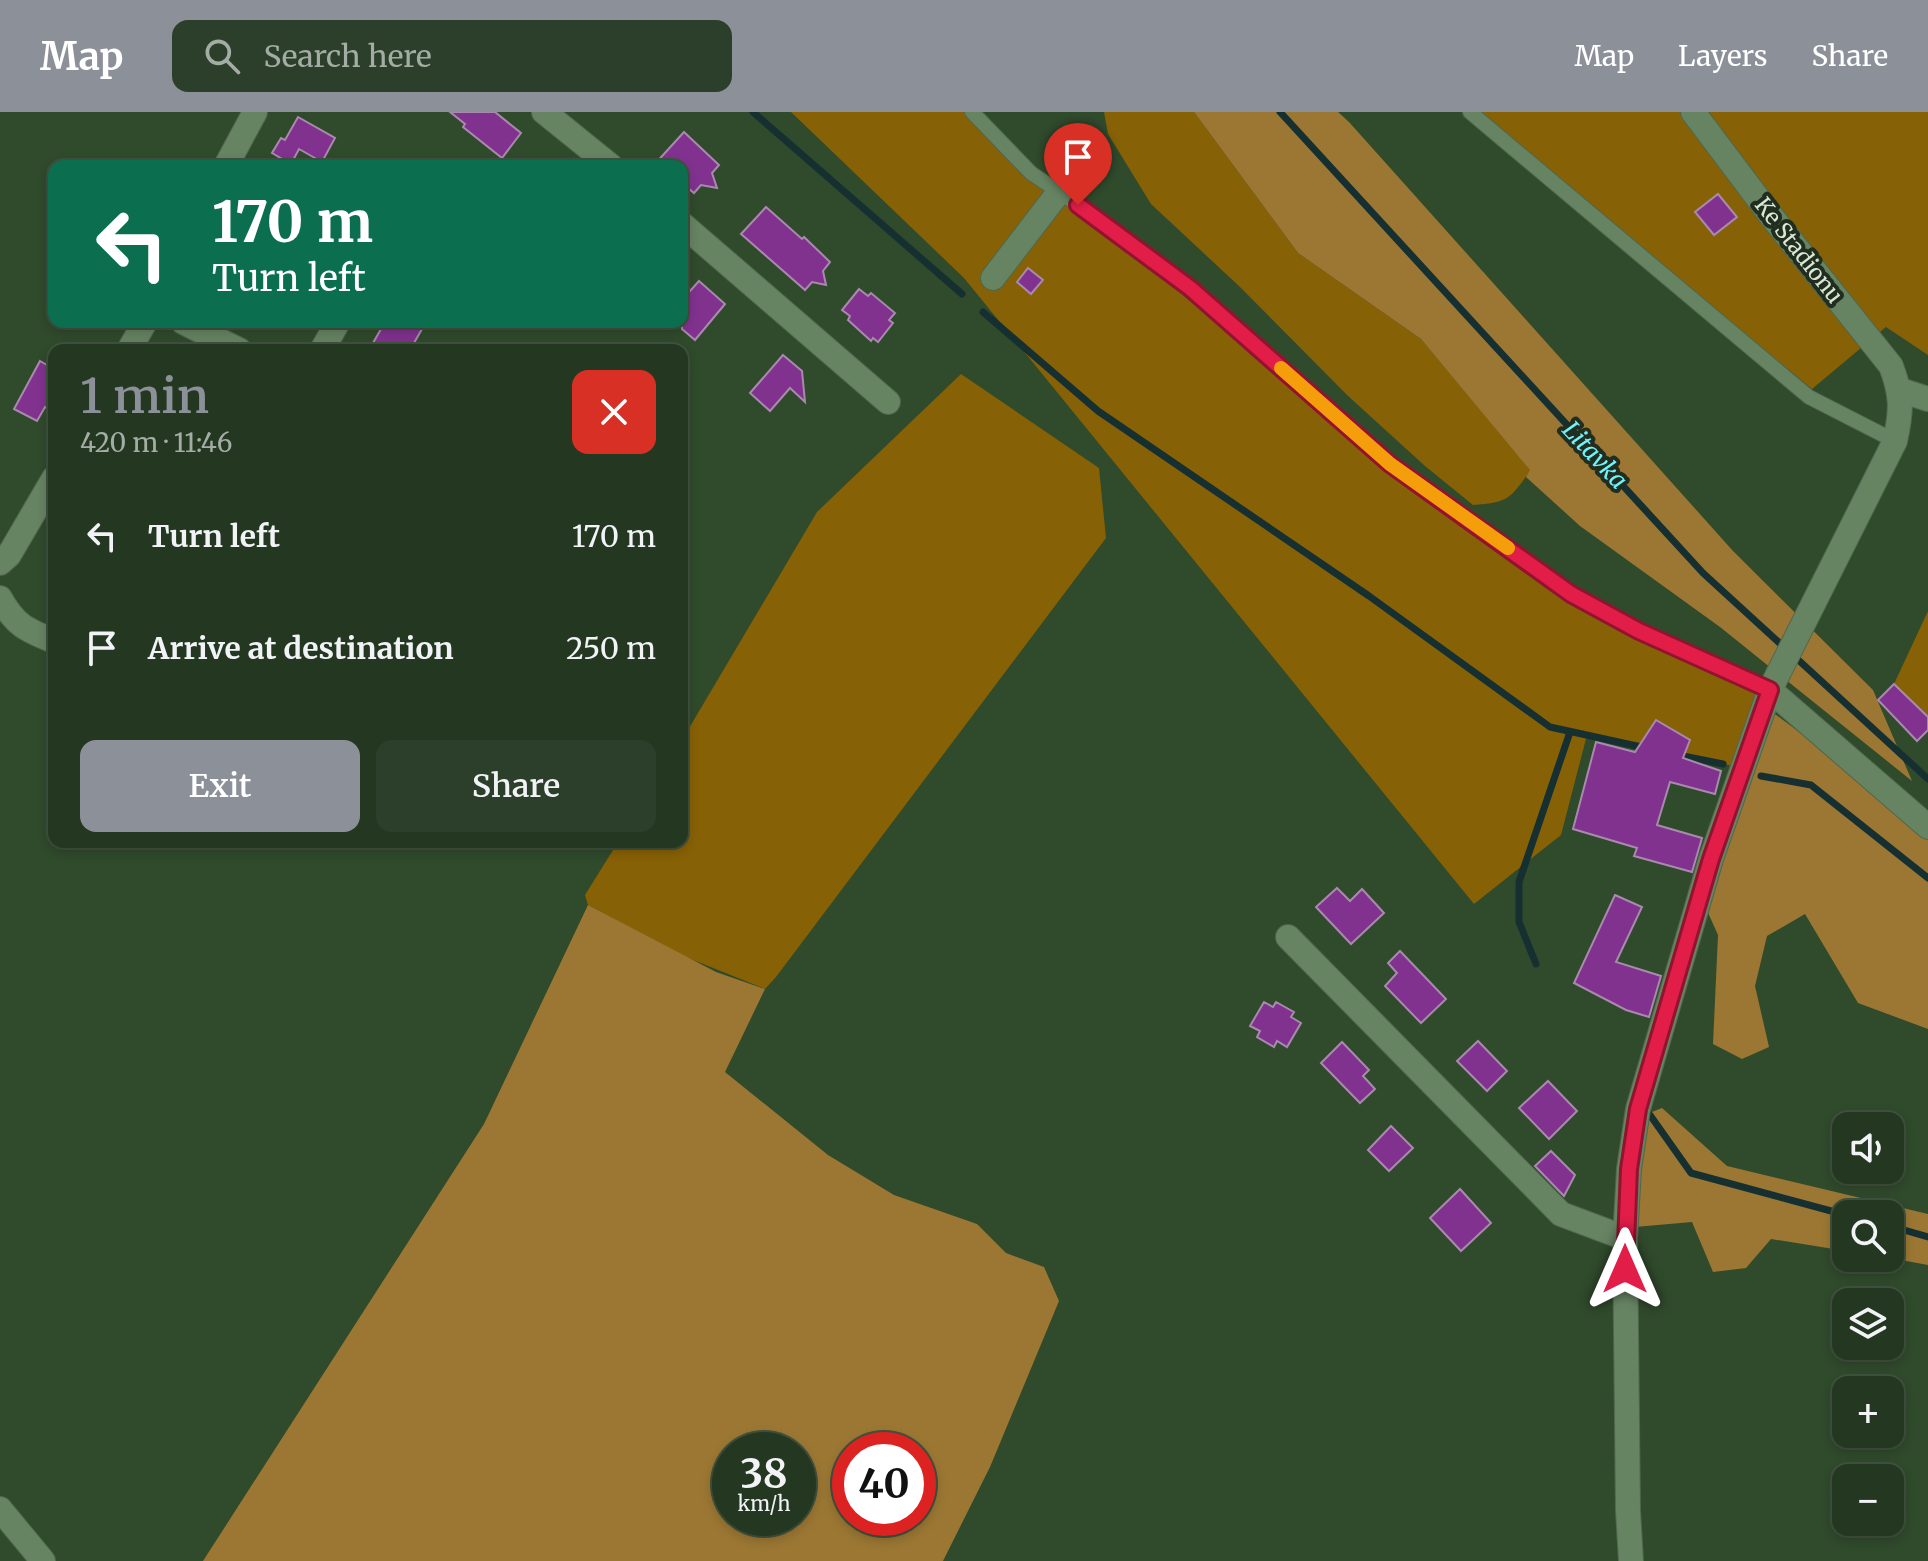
<!DOCTYPE html>
<meta charset="utf-8">
<style>
:root{--surface:#243821;--page:#2c3f2a;--text:#f1f3f6;--muted:#a3aca5;--line:#41523f;--accent:#8c9099}
body{margin:0;font-family:Merriweather,serif;background:var(--page);color:var(--text);height:100vh;display:flex;flex-direction:column;font-size:30px;white-space:nowrap}
*{box-sizing:border-box;margin:0}
p{font-size:26px;color:var(--muted)}
.icon{flex:none;width:44px;height:44px;fill:none;stroke:currentColor;stroke-width:2;stroke-linecap:round;stroke-linejoin:round}
.map{position:relative;flex:1;overflow:hidden}
.details{position:absolute;left:48px;top:232px;width:640px;height:504px;display:flex;flex-direction:column;background:var(--surface);border-radius:16px;box-shadow:0 4px 12px #0003,0 0 0 2px var(--line)}
.details>*{flex:none}
.hud{position:absolute;left:48px;top:48px;width:640px;height:168px;border-radius:16px;box-shadow:0 4px 12px #0003,0 0 0 2px var(--line);background:#0b6e4f;color:#fff;overflow:hidden}
.buttons{position:absolute;left:1832px;top:1000px;display:grid;gap:16px}
.buttons a{display:grid;place-items:center;width:72px;height:72px;border-radius:16px;background:var(--surface);box-shadow:0 4px 12px #0003,0 0 0 2px var(--line);font-size:40px}
.speed{position:absolute;left:712px;top:1320px;display:flex;gap:16px;font-size:40px;font-weight:700;text-align:center}
.speed>*{display:grid;place-content:center;width:104px;height:104px;border-radius:50%;background:var(--surface);box-shadow:0 4px 12px #0003,0 0 0 2px var(--line);line-height:1}
.speed small{font-size:20px;font-weight:400}
.speed .limit{border:12px solid #d22;background:#fff;color:#111}
.pin{position:absolute;display:grid;place-items:center;width:68px;height:68px;color:#fff;margin:-82px -34px;border-radius:50% 50% 50% 0;rotate:-45deg;box-shadow:0 0 8px #0007}
.pin .icon{rotate:45deg}
.me{position:absolute;width:88px;margin:-44px;rotate:0deg;stroke-linejoin:round;filter:drop-shadow(0 0 6px #0008)}
.turn{display:flex;align-items:center;gap:28px;height:168px;padding:0 32px;font-size:36px}
.turn .icon{width:104px;height:104px;stroke-width:2.5}
.turn b{display:block;font-size:56px;line-height:68px}
.round{display:grid;place-items:center;flex:none;width:84px;height:84px;border-radius:16px;background:var(--page)}
.head{display:flex;align-items:center;justify-content:space-between;height:136px;padding:0 32px}
h1{font-size:48px;font-weight:600;line-height:60px;color:var(--accent)}
.action{display:flex;gap:16px;margin-top:auto;padding:16px 32px}
.action a{flex:1;height:92px;border-radius:16px;background:var(--accent);color:#fff;font-size:32px;font-weight:600;line-height:92px;text-align:center}
.action a+a{background:var(--page);color:var(--text)}
ul{padding:0;list-style:none}
li{display:flex;align-items:center;gap:24px;height:112px;padding:0 32px}
li div{flex:1}
li b{display:block;font-size:30px}
li em{font-style:normal}
header{display:flex;align-items:center;gap:48px;box-sizing:border-box;height:112px;padding:0 40px;background:var(--accent);color:#fff}
header strong{font-size:38px}
nav{display:flex;gap:44px;margin-inline-start:auto;font-size:28px}
.search{width:560px;height:72px;background:var(--page);display:flex;align-items:center;gap:20px;box-sizing:border-box;padding:0 28px;border-radius:16px;color:var(--muted);font-size:30px}
.map>svg:first-child{display:block}
</style>
<header>
<strong>Map</strong>
<div class="search"><svg class="icon" aria-label="search" viewBox="0 0 24 24"><circle cx="10" cy="10" r="6"/><path d="M15 15l6 6"/></svg>Search here</div>
<nav><a>Map</a><a>Layers</a><a>Share</a></nav>
</header>
<div class="map">
<svg width="1928" height="1449" viewBox="0 0 1928 1449">
<rect width="100%" height="100%" fill="#304a2c"/>
<g fill="#876106">
<polygon points="791,0 967,0 1387,356 1583,495 1705,548 1760,585 1738,655 1587,623 1561,723 1474,792 964,166"/>
<path d="M1104,0H1194L1298,141L1421,227L1531,358C1509,387 1510,390 1473,393L1425,354L1347,283L1240,175L1151,92L1108,22Z"/>
<polygon points="1475,0 1928,0 1928,243 1886,215 1812,277"/>
<polygon points="961,262 1099,356 1106,426 776,865 765,877 681,843 588,793 585,783 618,730 682,730 682,628 817,400"/>
<polygon points="1928,499 1928,618 1917,629 1878,588 1894,572"/>
</g>
<g fill="#9b7733" fill-rule="evenodd">
<polygon points="1194,0 1338,0 1349,10 1733,439 1873,578 1912,669 1720,515 1580,414 1526,365 1530,358 1421,227 1298,141"/>
<polygon points="1764,594 1899,694 1928,703 1928,917 1858,891 1805,802 1767,824 1755,874 1769,935 1742,947 1713,932 1718,823 1701,785"/>
<path d="M588,793L716,860L765,877L725,960L828,1043L894,1083L977,1112L1006,1141L1044,1155L1059,1189L990,1355L943,1449H203L484,1012ZM730,1338H798V1406H730ZM850,1338H918V1406H850Z"/>
<polygon points="1662,996 1727,1054 1928,1102 1928,1153 1890,1146 1890,1102 1846,1102 1846,1139 1771,1127 1746,1156 1713,1160 1692,1110 1635,1115 1626,1010"/>
</g>
<g fill="none" stroke-linecap="round" stroke-linejoin="round">
<g stroke="#163031" stroke-width="7">
<polyline points="753,0 962,182"/>
<polyline points="1280,0 1703,461 1785,536"/>
<polyline points="983,200 1098,299 1369,484 1550,615 1646,636"/>
<polyline points="1794,544 1928,667"/>
<polyline points="1678,643 1723,652"/>
<polyline points="1761,664 1811,673 1928,766"/>
<polyline points="1536,852 1519,810 1519,770 1570,620"/>
<polyline points="1650,1003 1691,1061 1846,1103"/>
<polyline points="1890,1114 1928,1125"/>
</g>
</g>
<g fill="#81328f" stroke="#a88aad" stroke-width="2">
<polygon points="450,0 495,0 521,21 502,46 463,15 465,12"/>
<polygon points="298,5 335,26 322,50 299,37 291,52 272,41 281,26 285,28"/>
<polygon points="684,20 719,53 712,61 717,76 701,73 694,81 682,71 682,54 653,54"/>
<polygon points="1718,82 1737,105 1714,123 1695,100"/>
<polygon points="766,95 802,127 804,125 830,150 823,159 826,173 812,170 805,178 741,122"/>
<polygon points="1028,156 1043,168 1031,182 1017,170"/>
<polygon points="699,169 725,192 695,228 682,217 682,188"/>
<polygon points="859,177 868,184 871,181 895,201 889,208 893,211 878,230 873,226 871,229 848,208 850,204 842,198"/>
<polygon points="385,210 426,210 410,238 369,238"/>
<polygon points="783,243 802,259 805,290 790,276 770,299 750,281"/>
<polygon points="40,249 54,257 54,300 45,295 37,309 14,297"/>
<polygon points="1894,572 1928,605 1928,618 1917,629 1878,588"/>
<polygon points="1656,608 1690,628 1683,646 1721,659 1715,682 1670,670 1657,713 1702,726 1692,760 1634,744 1637,736 1573,717 1596,630 1635,640"/>
<polygon points="1337,776 1350,789 1362,777 1384,801 1351,832 1316,795"/>
<polygon points="1615,783 1642,795 1616,850 1661,864 1649,905 1626,898 1574,871"/>
<polygon points="1400,839 1446,887 1421,911 1385,874 1397,861 1388,851"/>
<polygon points="1264,890 1273,895 1276,890 1294,900 1291,905 1301,911 1287,935 1277,929 1274,935 1257,925 1260,919 1250,914"/>
<polygon points="1478,929 1507,959 1487,979 1457,949"/>
<polygon points="1342,930 1369,958 1363,964 1375,977 1360,991 1321,951"/>
<polygon points="1548,969 1577,999 1549,1027 1519,996"/>
<polygon points="1391,1014 1413,1036 1389,1059 1368,1038"/>
<polygon points="1551,1039 1575,1063 1564,1084 1535,1054"/>
<polygon points="1460,1077 1491,1111 1461,1139 1430,1106"/>
</g>
<g fill="none" stroke-linecap="round" stroke-linejoin="round">
<g stroke="#50674d" stroke-width="16">
<g id="lane">
<polyline points="972,0 1031,61 1096,105 1190,176 1390,352 1571,482 1639,519 1770,578"/>
<polyline points="1470,0 1809,285 1895,329"/>
</g>
</g>
<g stroke="#50674d" stroke-width="26">
<g id="street">
<polyline points="544,0 611,54"/>
<polyline points="226,54 255,0"/>
<polyline points="682,112 888,290"/>
<polyline points="993,166 1059,80"/>
<polyline points="183,210 239,238"/>
<polyline points="129,238 145,210"/>
<polyline points="322,238 338,210"/>
<polyline points="1900,278 1928,287"/>
<polyline points="0,451 9,443 54,366"/>
<path d="M0,486C15,513 26,518 54,529"/>
<polyline points="1770,578 1928,715"/>
<polyline points="1288,825 1561,1102 1625,1126"/>
</g>
</g>
<g stroke="#50674d" stroke-width="26">
<g id="secondary">
<polyline points="0,1397 43,1449"/>
<path d="M1631,1449L1628,1399L1625,1126L1629,1057L1638,997L1711,747L1770,578L1895,329C1902,298 1902,283 1891,254L1772,105L1693,0"/>
</g>
</g>
<use href="#lane" stroke="#668362" stroke-width="14"/>
<use href="#street" stroke="#668362" stroke-width="24"/>
<use href="#secondary" stroke="#668362" stroke-width="24"/>
</g>
<g fill="none" stroke-linecap="round" stroke-linejoin="round">
<g stroke="#92132f" stroke-width="20">
<polyline id="route" points="1078,93 1190,176 1390,352 1571,482 1639,519 1770,578 1711,747 1638,997 1629,1057 1625,1157"/>
</g>
<use href="#route" stroke="#e11d48" stroke-width="14"/>
<polyline stroke="#f59e0b" stroke-width="14" points="1281,256 1390,352 1508,436"/>
</g>
<g text-anchor="middle" dominant-baseline="central" stroke-width="8" stroke-linejoin="round" paint-order="stroke">
<g font-size="22" fill="#d8e8d5" stroke="#212d1f">
<text transform="translate(1799 138) rotate(52)">Ke Stadionu</text>
</g>
<g font-size="24" font-style="italic" fill="#71f3fb" stroke="#212d1f">
<text transform="translate(1595 343) rotate(47)">Litavka</text>
</g>
</g>
</svg>
<div class="buttons">
<a><svg class="icon" aria-label="sound" viewBox="0 0 24 24"><path d="M4 9h4l5-4v14l-5-4H4zM17 9q2 3 0 6"/></svg></a>
<a><svg class="icon" aria-label="search" viewBox="0 0 24 24"><circle cx="10" cy="10" r="6"/><path d="M15 15l6 6"/></svg></a>
<a><svg class="icon" aria-label="layers" viewBox="0 0 24 24"><path d="M12 4l9 5-9 5-9-5zM3 14l9 5 9-5"/></svg></a>
<a>+</a>
<a>−</a>
</div>
<div class="speed"><div>38<small>km/h</small></div><div class="limit">40</div></div>
<div class="pin" style="left:1078px;top:93px;background:#d93025"><svg class="icon" aria-label="arrive" viewBox="0 0 24 24"><path d="M6 21V4h12l-3 4 3 4H6"/></svg></div>
<svg class="me" style="left:1625px;top:1157px" viewBox="-20 -20 40 40"><path d="M0-17L14 15 0 8-14 15z" fill="#e11d48" stroke="#fff" stroke-width="4"/></svg>
<div class="hud">
<div class="turn"><svg class="icon" aria-label="left" viewBox="0 0 24 24"><path d="M17 20v-9H6M10 6l-5 5 5 5"/></svg><div><b>170 m</b>Turn left</div></div>
</div>
<section class="details">
<div class="head"><div><h1>1 min</h1><p>420 m · 11:46</p></div><a class="round" style="background:#d93025;color:#fff"><svg class="icon" aria-label="close" viewBox="0 0 24 24"><path d="M6 6l12 12M18 6L6 18"/></svg></a></div>
<ul>
<li><svg class="icon" aria-label="left" viewBox="0 0 24 24"><path d="M17 20v-9H6M10 6l-5 5 5 5"/></svg><div><b>Turn left</b></div><em>170 m</em></li>
<li><svg class="icon" aria-label="arrive" viewBox="0 0 24 24"><path d="M6 21V4h12l-3 4 3 4H6"/></svg><div><b>Arrive at destination</b></div><em>250 m</em></li>
</ul>
<div class="action"><a>Exit</a><a>Share</a></div>
</section>
</div>
